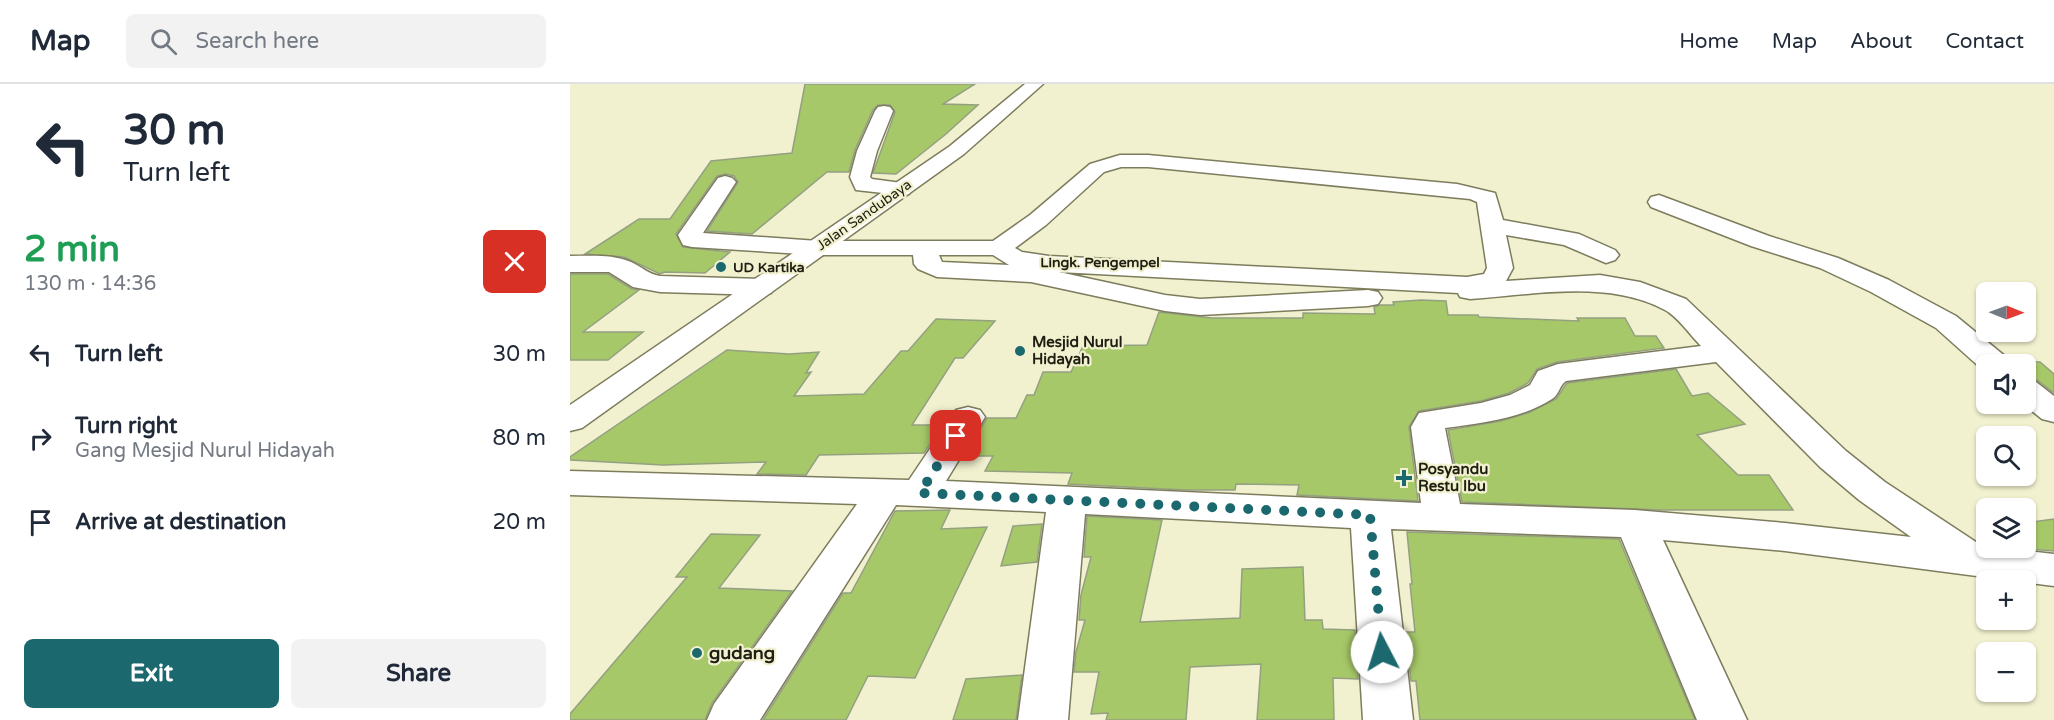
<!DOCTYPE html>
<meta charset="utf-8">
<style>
:root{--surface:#fff;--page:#f2f2f3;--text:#1f2937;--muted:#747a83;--line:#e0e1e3;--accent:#1c686f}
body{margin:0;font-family:"Varela Round",sans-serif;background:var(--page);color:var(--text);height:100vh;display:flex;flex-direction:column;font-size:22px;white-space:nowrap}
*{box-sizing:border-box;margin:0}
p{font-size:20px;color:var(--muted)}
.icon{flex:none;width:33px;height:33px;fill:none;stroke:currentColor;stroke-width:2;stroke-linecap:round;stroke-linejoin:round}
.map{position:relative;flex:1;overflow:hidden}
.side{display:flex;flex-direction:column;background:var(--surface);width:570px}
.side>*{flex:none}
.top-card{background:#fff;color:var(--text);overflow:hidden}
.needle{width:39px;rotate:91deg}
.buttons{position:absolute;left:1406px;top:198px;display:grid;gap:12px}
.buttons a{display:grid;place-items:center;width:60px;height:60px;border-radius:9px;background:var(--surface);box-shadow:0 2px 4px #0004;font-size:30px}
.pin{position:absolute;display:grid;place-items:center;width:51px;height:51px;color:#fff;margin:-26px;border-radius:12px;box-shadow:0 3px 9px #0006}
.me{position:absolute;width:66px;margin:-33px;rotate:355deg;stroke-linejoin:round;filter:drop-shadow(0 0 4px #0008)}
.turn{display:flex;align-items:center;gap:21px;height:126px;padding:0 24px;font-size:27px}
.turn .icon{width:78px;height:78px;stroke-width:2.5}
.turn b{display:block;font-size:42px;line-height:51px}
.round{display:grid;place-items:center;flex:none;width:63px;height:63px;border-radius:9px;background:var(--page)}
.head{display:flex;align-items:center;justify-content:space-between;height:102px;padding:0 24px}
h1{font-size:36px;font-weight:800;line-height:45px;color:#1e9e55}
.cta{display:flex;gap:12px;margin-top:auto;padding:12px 24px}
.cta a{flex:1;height:69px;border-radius:9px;background:var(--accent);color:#fff;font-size:24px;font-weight:800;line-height:69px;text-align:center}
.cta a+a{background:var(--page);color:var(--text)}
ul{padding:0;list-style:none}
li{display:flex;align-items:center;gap:18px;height:84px;padding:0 24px}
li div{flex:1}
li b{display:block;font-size:22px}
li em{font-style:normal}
header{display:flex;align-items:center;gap:36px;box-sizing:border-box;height:84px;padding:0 30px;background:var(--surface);border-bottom:2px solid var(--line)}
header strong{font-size:28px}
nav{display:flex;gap:33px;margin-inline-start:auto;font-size:21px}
.search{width:420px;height:54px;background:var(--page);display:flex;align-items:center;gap:15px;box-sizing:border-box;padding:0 21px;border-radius:9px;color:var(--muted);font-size:22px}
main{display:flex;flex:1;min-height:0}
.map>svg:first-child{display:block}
</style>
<header>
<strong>Map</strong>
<div class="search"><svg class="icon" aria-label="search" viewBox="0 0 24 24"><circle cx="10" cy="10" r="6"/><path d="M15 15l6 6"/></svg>Search here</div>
<nav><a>Home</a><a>Map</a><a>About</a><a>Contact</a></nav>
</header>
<main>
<section class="side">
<div class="top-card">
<div class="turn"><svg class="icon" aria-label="left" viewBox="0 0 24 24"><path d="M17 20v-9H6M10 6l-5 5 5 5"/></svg><div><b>30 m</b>Turn left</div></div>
</div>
<div class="head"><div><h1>2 min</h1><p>130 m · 14:36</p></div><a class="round" style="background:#d93025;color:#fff"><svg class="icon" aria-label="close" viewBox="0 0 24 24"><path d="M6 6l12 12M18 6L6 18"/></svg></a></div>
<ul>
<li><svg class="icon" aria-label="left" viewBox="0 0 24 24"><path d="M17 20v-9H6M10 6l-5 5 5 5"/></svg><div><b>Turn left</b></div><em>30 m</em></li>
<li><svg class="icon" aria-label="right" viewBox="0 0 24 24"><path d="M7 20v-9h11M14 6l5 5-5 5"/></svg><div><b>Turn right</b><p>Gang Mesjid Nurul Hidayah</p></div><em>80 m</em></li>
<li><svg class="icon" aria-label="arrive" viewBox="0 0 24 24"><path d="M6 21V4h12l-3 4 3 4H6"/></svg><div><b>Arrive at destination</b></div><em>20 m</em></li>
</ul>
<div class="cta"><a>Exit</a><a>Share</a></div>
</section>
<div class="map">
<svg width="1484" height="636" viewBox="0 0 1484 636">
<rect width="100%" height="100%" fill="#f2f1cf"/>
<g fill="#a6c868" stroke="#94a082" stroke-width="1.5">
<polygon points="235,0 405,0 373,20 408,21 376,50 326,90 303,89 325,28 320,21 308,21 303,26 285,66 279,88 257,88 182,150 137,147 168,98 164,92 156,90 147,92 106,150 113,163 160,168 135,189 95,188 90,190 54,173 15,170 69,135 100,135 141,77 222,69"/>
<polygon points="0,190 38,190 62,205 69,206 13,248 73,248 38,276 0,276"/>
<polygon points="851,216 876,217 878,231 908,231 909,233 1009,237 1007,234 1055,234 1065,252 1086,252 1094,264 987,278 967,285 958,299 939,309 911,317 849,327 839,343 848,417 727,411 729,401 666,400 665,406 615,406 498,400 502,389 415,387 423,372 394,372 417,334 446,334 457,311 464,311 473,288 501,288 513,262 577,261 589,228 642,234 733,234 733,229 805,230 804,223 810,221 824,221 823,218"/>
<polygon points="366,235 425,237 393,274 385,274 342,341 373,341 354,369 249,371 236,391 187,390 196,378 93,381 0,376 0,373 157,266 219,270 249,268 236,289 241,288 224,312 294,310 331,267 338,267"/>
<polygon points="1441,277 1470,278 1484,290 1484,309 1467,296 1455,293 1455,280 1442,280"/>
<polygon points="1106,285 1122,312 1138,309 1175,340 1127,351 1168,391 1199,391 1223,426 1090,426 892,418 878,346 931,337 958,329 986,315 997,299"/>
<polygon points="380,426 371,445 417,443 345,594 298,592 276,636 193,636 273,509 281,509 325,427"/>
<polygon points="517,432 592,436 570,538 670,534 672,485 733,483 735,536 752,536 753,545 785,546 788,595 763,594 764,636 687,636 691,580 620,583 616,636 536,636 538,629 521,630 529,588 504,588 506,568 515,536 509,536 511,511 521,473 514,473"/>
<polygon points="1484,435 1484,467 1459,465 1455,462 1455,439"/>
<polygon points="472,440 467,478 431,482 443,442"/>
<polygon points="837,448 1049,455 1125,636 850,636 846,597 841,597 835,548 845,548 840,500 842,500"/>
<polygon points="141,450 190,451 149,504 222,507 142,619 135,636 0,636 0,630 117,493 106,493"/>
<polygon points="452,591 446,636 383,636 396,595"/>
</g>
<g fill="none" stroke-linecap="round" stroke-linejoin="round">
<g stroke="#7d7c5d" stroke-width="3">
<g id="minor">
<polygon points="314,22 320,23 323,27 307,67 300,93 302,95 339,100 342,105 339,110 331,111 286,106 280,93 287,67 305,27 308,23"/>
<path d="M550,71H578L887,100L925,109L933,136L1009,150L1045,166L1049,171L1045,176L1036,179L994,161L936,151L943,184L936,197L1030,191L1070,198L1116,215L1276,367L1315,398L1412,462L1484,470V502L1215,467L1093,456L1177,636H1127L1051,453L821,445L843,636H793L781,444L515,430L498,636H448L476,428L326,421L190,636H137L144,620L287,420L0,411V387L339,396L386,326L398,323L410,326L415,333L376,397L851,419L841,343L849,329L911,319L940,311L960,301L968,287L988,280L1131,262C1120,251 1108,233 1095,226C1038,195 962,211 900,215L890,213L888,209L489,188L595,211L630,215L798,206L808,208L812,214L808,220L798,222L630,231L595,227L461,198L367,193L348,185L344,180L343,171H248L122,163L113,161L108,151L148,94L155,92L162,94L166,98L133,149L248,157H423L460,131L520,80ZM551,83H578L900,115L907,118L917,184L914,190L897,193L479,172L452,168L445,164L476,141L534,88ZM369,171H423L439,181L372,178ZM1146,278L1250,383L1289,416L1341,453L1215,439L1065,426L890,420L875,344C911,339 951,335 982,315C989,311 989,302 996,297Z"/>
<polygon points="1089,111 1199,152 1268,174 1319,196 1386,232 1436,273 1440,280 1416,280 1416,287 1414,287 1366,244 1301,208 1250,184 1181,162 1081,123 1078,118 1081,113"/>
<path d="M0,172C20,172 42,170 61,178C72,183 78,190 90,192L192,195L201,197L205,203L201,209L192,211L90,208L63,203L39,188H0Z"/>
<polygon points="1455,295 1466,298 1484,312 1484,338 1472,335 1453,320 1455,320"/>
</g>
</g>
<g stroke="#7d7c5d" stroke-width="3">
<polygon id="highway" points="455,0 473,0 394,70 12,344 0,347 0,321 380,62"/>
</g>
<use href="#minor" fill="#fff" fill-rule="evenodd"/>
<use href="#highway" fill="#fff" fill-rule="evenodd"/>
</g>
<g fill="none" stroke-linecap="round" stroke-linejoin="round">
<polyline stroke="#1c686f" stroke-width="10" stroke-dasharray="0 18" points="386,352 350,409 800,431 812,568"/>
</g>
<g fill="#1c686f" stroke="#f2f1cf" stroke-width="2">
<circle cx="151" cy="183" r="6"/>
<circle cx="450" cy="267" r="6"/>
<path d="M831 385h6v6h6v6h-6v6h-6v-6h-6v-6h6z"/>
<circle cx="127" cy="569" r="6"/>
</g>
<g text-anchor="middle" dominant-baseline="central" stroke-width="4.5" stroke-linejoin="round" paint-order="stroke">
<g font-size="14" fill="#1f1e12" stroke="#f2f1cf">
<text transform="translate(294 131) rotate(-35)">Jalan Sandubaya</text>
</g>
<g font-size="14" font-weight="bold" fill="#1f1e12" stroke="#f2f1cf">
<text x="530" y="178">Lingk. Pengempel</text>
</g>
<g font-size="14" font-weight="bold" fill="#1f1e12" stroke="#f2f1cf" text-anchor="start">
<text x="163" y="183">UD Kartika</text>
</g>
<g font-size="15" font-weight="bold" fill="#1f1e12" stroke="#f2f1cf" text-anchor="start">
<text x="462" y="258">Mesjid Nurul<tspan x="462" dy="17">Hidayah</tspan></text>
<text x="848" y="385">Posyandu<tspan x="848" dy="17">Restu Ibu</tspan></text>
</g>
<g font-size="18" font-weight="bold" fill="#1f1e12" stroke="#f2f1cf" text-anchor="start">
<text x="139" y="569">gudang</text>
</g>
</g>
</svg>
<div class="buttons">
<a><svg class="needle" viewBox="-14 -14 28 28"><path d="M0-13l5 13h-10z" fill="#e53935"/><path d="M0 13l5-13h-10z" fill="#747a83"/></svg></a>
<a><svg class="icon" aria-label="sound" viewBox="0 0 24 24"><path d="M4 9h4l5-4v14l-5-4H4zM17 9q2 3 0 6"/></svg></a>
<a><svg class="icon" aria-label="search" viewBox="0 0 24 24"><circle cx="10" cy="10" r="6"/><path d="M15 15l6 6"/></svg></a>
<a><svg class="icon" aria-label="layers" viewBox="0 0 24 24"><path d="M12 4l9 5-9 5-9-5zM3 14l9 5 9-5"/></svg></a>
<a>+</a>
<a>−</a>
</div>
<div class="pin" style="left:386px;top:352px;background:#d93025"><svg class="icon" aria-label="arrive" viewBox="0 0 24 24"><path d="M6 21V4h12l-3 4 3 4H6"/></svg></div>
<svg class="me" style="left:812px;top:568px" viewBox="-20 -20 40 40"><circle r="19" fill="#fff"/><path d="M0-13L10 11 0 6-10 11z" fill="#1c686f"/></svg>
</div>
</main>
